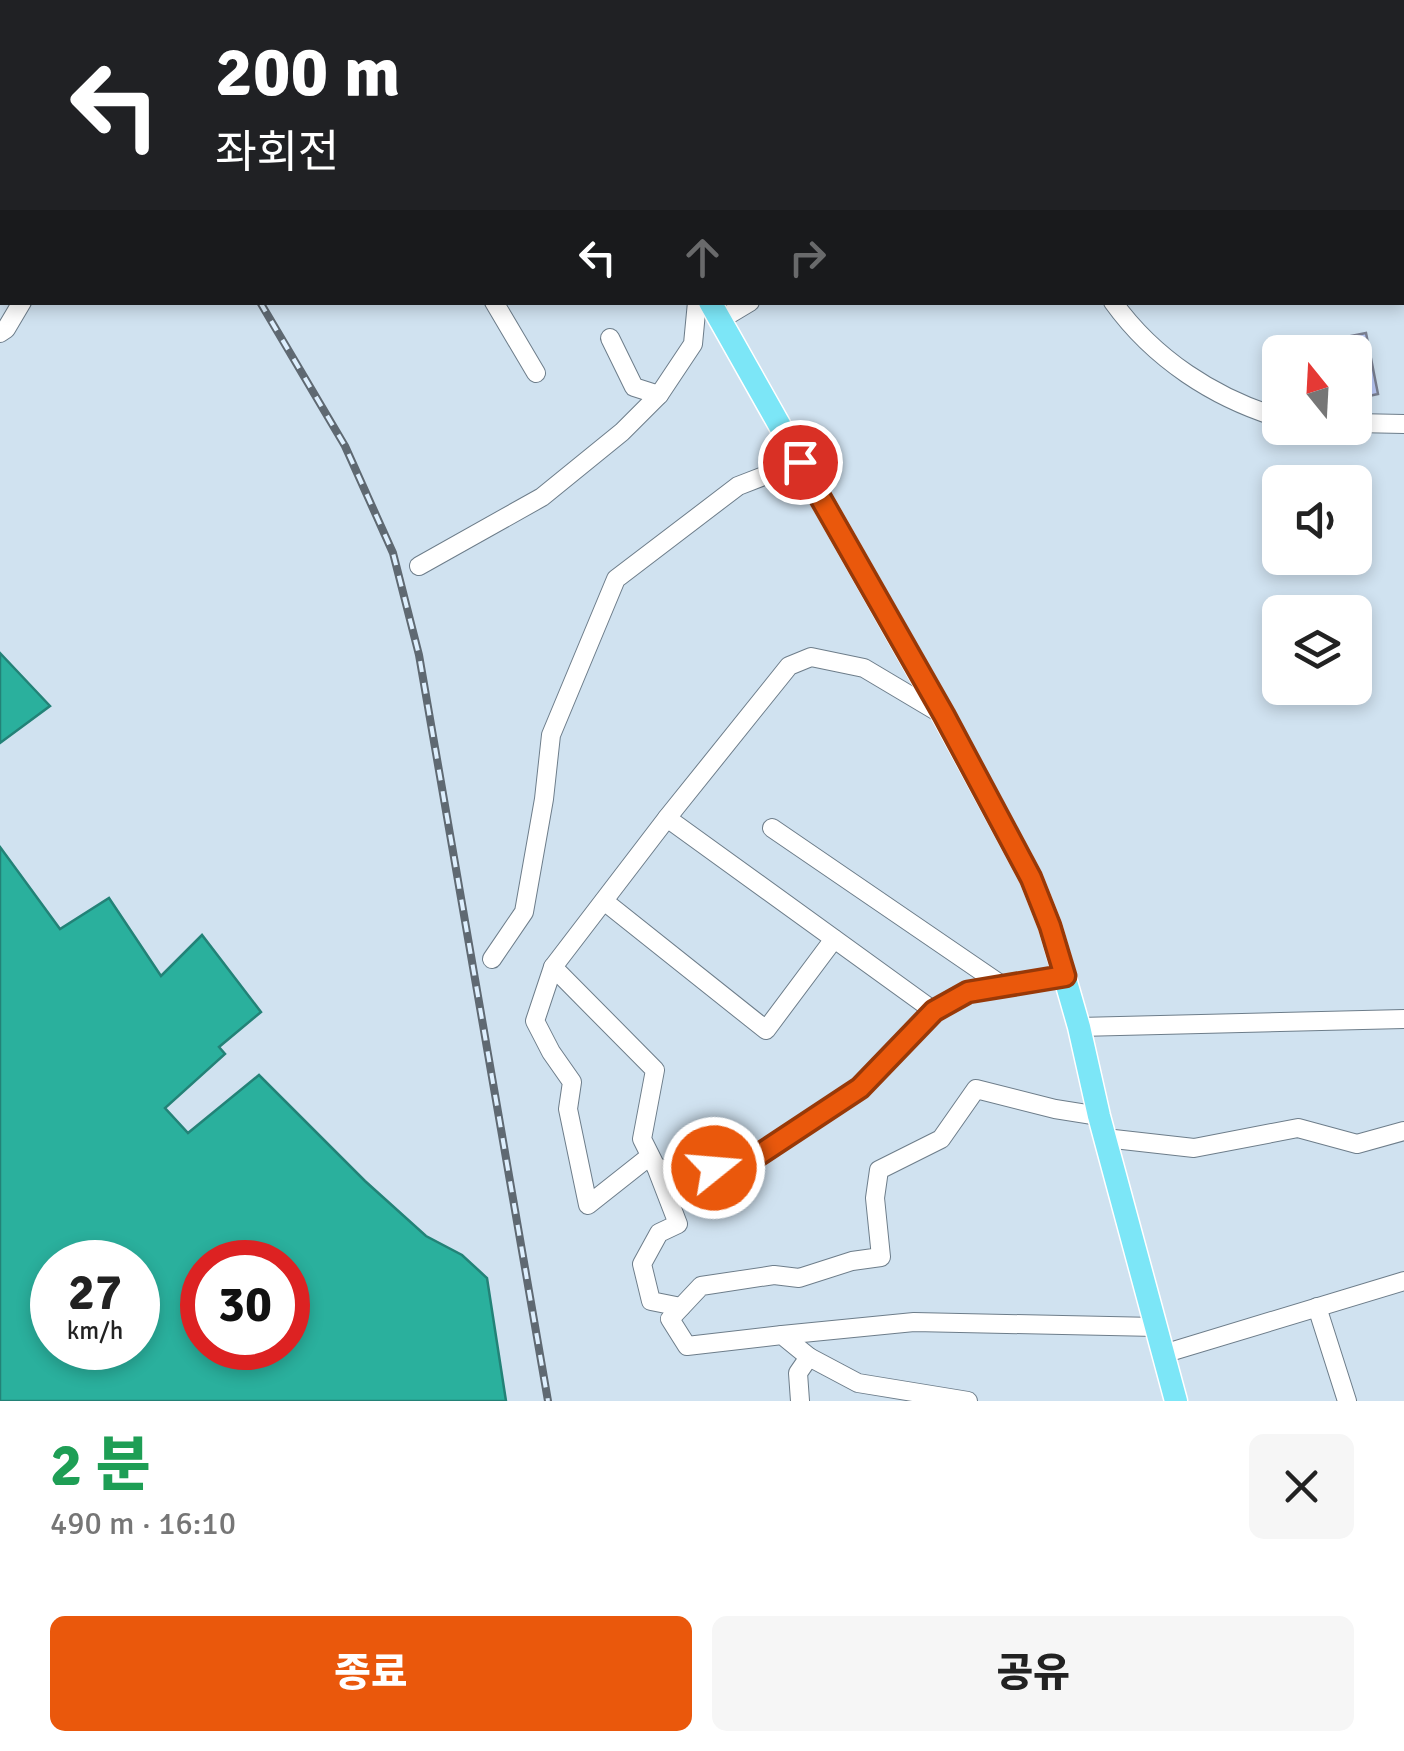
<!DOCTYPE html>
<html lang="ko">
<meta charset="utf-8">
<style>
:root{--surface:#fff;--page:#f6f6f6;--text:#222;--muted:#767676;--accent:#ea580c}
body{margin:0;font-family:Signika,"Noto Sans KR",sans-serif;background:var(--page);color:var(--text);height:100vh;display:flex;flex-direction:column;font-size:38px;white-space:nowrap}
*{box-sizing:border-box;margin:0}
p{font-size:32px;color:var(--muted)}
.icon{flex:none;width:55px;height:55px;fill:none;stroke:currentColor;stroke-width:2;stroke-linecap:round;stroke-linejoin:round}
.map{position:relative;height:1401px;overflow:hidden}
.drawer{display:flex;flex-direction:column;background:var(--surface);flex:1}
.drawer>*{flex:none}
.top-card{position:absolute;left:0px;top:0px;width:1405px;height:305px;box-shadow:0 5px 15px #0003;background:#202124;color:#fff;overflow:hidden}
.needle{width:65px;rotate:342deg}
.controls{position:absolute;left:1262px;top:335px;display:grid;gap:20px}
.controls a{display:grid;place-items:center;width:110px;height:110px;border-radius:15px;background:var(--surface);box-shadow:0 5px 15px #0003;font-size:50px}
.speed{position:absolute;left:30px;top:1240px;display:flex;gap:20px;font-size:50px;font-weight:700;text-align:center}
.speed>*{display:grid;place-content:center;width:130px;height:130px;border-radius:50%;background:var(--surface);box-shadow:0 5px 15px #0003;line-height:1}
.speed small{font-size:25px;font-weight:400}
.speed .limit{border:15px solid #d22;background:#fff;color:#111}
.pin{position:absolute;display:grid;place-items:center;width:85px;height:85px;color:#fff;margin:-42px;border:5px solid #fff;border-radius:50%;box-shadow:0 2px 10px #0007}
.me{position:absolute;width:110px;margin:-55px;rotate:73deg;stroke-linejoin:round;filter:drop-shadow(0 0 8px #0008)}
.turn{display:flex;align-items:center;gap:35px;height:210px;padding:0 50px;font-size:45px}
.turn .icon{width:130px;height:130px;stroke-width:2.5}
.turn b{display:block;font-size:70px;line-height:85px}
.lanes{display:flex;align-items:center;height:95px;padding:0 50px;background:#0003;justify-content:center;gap:50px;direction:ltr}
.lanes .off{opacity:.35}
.round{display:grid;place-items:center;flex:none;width:105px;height:105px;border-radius:15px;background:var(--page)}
.overview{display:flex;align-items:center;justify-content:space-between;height:170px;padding:0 50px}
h1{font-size:60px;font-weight:800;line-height:75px;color:#1e9e55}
.primary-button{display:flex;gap:20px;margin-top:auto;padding:20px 50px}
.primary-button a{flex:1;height:115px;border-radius:15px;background:var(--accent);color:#fff;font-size:40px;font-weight:800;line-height:115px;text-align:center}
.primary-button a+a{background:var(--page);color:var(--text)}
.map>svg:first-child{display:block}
</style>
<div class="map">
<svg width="1404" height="1401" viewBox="0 0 1404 1401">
<rect width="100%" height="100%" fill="#d0e2f0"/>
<g fill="#2ab09d" stroke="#238277" stroke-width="2.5" fill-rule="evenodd">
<polygon points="0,653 50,706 0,743"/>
<path d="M0,847L60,929L109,898L161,976L202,935L261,1012L219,1047L225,1054L165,1108L188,1133L259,1075L365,1181L426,1236L462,1255L487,1278L506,1401H0ZM52,1262H138V1348H52ZM202,1262H288V1348H202Z"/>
</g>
<polygon fill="#bac9f8" stroke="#7b8192" stroke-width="2.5" points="1366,333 1378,394 1355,399 1355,352 1296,352 1296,347"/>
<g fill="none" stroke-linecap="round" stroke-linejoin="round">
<g stroke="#6d7d8a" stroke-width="20">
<g id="minor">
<polyline points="262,2 263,0"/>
<polyline points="1029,2 1029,0"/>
<polyline points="0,228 2,233"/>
<polyline points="494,302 536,373"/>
<path d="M1113,302C1154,359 1214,398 1280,418"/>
<polyline points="720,320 750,302"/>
<polyline points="0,333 6,329 22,302"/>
<polyline points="610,338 634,387 659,395"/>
<polyline points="1355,423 1404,424"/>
<polyline points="419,566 542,497 622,432 659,395 693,344 697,302"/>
<polyline points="667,818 934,1011"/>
<polyline points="772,828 1003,986"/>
<polyline points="604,901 766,1030 834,939"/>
<polyline points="492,959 524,912 544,799 551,735 616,579 738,486 800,462"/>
<polyline points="553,967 655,1070 642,1139 656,1167 680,1174 748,1161 859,1088 934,1011 968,992 1065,976"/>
<polyline points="1079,1027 1404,1019"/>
<polyline points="1105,1138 1194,1148 1298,1128 1357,1144 1404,1131"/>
<polyline points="650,1156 588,1205 568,1109 572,1082 551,1052 535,1021 553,967 667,818 789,666 811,657 864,668 943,715"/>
<polyline points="656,1167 678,1224 659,1233 642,1264 651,1301 681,1307"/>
<polyline points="1317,1307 1347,1401"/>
<polyline points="782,1335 914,1322 1156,1327"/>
<polyline points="1163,1354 1404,1281"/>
<polyline points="800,1401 798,1373 809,1357"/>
<polyline points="968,1401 858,1383 809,1357 782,1335 687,1346 670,1319 701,1286 774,1275 799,1278 852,1261 881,1257 875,1198 879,1170 941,1139 976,1089 1055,1109 1099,1116"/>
</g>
</g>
<g stroke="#fff" stroke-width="25">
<g id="major">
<polyline points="547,0 548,2"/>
<polyline points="710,302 943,715 1031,878 1050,926 1079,1027 1099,1116 1176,1401"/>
</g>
</g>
<use href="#minor" stroke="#fff" stroke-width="18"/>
<use href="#major" stroke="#7ce6f7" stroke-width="22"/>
<g stroke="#5f6972" stroke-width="8">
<g id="rail">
<polyline points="80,0 82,2"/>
<polyline points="912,0 914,2"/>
<polyline points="260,302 345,446 393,553 419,655 548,1401"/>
</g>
</g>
<use href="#rail" stroke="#ddeffe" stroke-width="4" stroke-dasharray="11" stroke-linecap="butt"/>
</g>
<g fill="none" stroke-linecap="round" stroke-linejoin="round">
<g stroke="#983908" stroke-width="25">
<polyline id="route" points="714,1168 748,1162 860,1088 934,1011 968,992 1065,976 1050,926 1031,878 944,715 800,462"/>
</g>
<use href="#route" stroke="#ea580c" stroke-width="18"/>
</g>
</svg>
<div class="controls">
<a><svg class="needle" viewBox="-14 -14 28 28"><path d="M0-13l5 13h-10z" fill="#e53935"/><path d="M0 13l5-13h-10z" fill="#767676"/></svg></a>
<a><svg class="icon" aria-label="sound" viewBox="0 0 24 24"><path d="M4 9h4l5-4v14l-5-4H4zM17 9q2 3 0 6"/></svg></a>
<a><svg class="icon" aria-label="layers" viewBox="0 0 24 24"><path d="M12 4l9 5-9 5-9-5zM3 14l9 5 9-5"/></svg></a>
</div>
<div class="speed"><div>27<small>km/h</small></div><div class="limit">30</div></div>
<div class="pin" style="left:800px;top:462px;background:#d93025"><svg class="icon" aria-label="arrive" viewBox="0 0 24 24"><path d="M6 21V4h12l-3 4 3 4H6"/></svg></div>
<svg class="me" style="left:714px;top:1168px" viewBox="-20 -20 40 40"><circle r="17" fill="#ea580c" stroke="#fff" stroke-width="3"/><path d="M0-11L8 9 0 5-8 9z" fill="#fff"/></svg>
<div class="top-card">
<div class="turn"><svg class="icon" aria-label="left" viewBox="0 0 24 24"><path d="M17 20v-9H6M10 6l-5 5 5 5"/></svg><div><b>200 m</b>좌회전</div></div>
<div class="lanes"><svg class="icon" aria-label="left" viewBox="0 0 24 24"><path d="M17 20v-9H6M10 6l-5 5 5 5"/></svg><svg class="icon off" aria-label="ahead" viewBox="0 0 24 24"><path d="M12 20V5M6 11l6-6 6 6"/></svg><svg class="icon off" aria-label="right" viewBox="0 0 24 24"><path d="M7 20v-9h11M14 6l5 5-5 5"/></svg></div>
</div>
</div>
<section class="drawer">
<div class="overview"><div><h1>2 분</h1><p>490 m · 16:10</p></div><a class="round"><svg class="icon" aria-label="close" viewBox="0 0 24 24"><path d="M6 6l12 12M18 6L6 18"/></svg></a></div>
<div class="primary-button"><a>종료</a><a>공유</a></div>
</section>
